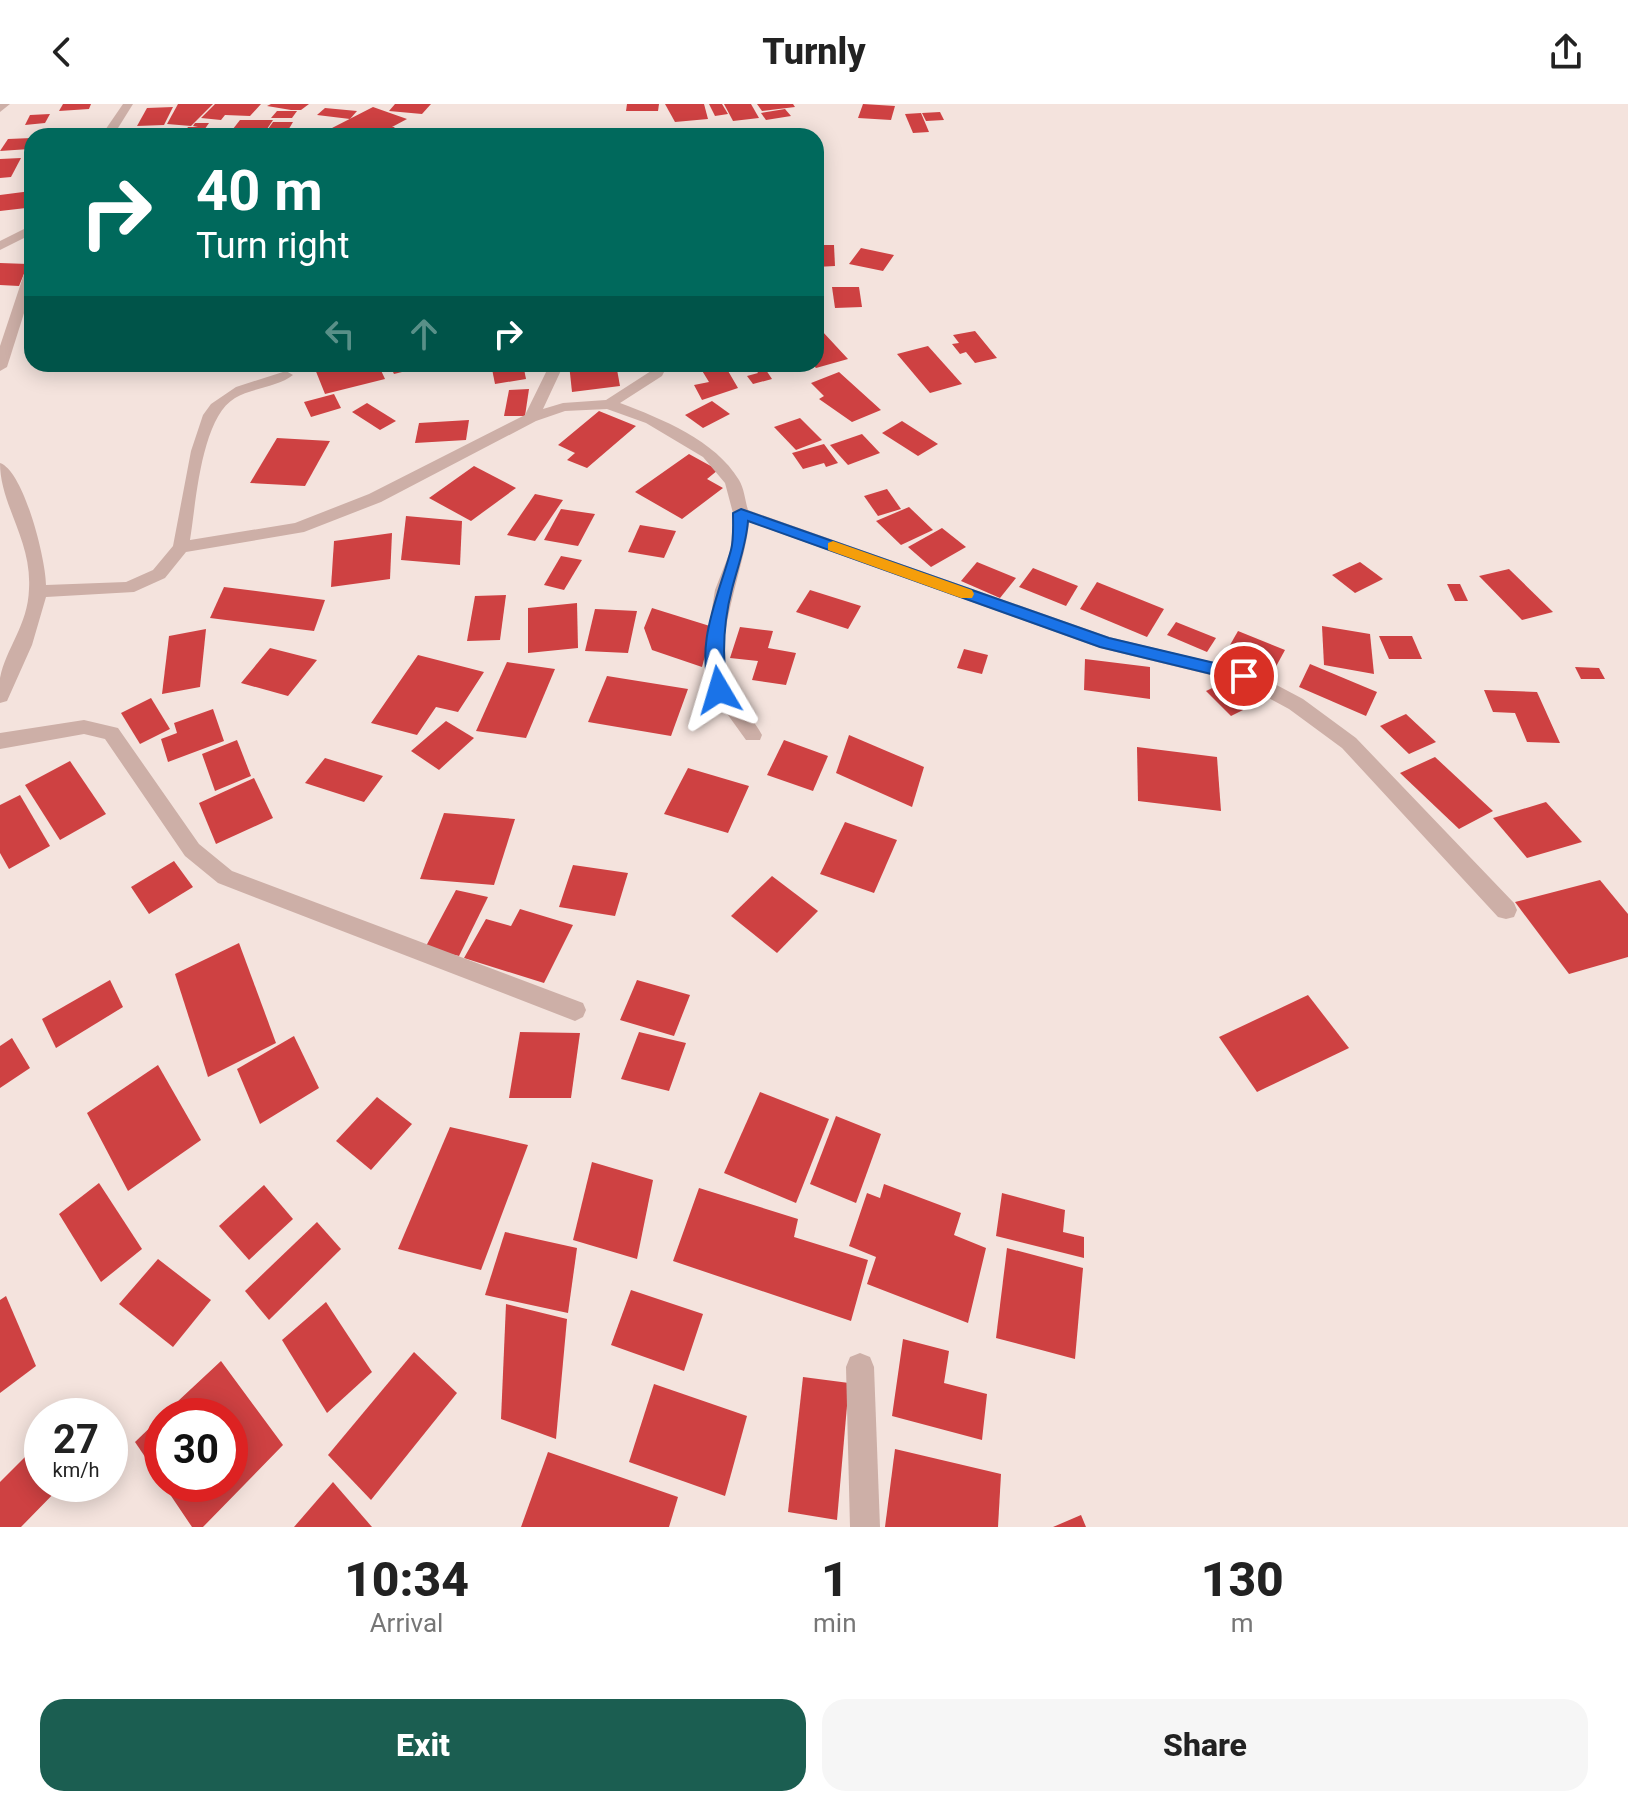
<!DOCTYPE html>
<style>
:root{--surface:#fff;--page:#f6f6f6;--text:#222;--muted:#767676;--accent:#1b5e51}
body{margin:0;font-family:Roboto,sans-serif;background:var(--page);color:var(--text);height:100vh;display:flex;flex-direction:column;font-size:30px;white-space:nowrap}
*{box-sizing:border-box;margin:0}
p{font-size:26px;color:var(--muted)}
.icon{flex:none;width:44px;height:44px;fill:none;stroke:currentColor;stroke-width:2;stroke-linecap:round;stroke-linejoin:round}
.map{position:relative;height:1423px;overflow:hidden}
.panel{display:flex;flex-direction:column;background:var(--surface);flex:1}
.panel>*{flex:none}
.top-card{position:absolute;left:24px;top:24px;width:800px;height:244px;border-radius:24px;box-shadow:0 4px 20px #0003;background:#00695c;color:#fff;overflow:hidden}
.speed{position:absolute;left:24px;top:1294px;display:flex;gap:16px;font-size:40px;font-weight:700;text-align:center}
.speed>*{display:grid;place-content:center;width:104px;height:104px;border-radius:50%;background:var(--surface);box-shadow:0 4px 20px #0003;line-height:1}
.speed small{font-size:20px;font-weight:400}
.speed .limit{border:12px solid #d22;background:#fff;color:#111}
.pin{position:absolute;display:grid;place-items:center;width:68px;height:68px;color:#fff;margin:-34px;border:4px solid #fff;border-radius:50%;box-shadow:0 2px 8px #0007}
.me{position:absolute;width:88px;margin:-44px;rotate:353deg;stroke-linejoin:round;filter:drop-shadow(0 0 6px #0008)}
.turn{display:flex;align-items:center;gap:28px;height:168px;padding:0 40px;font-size:36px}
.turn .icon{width:104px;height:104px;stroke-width:2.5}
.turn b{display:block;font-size:56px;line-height:68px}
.lanes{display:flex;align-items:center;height:76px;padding:0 40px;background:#0003;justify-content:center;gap:40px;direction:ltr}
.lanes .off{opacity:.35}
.eta{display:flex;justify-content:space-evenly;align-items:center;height:136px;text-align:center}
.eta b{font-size:48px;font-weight:800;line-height:56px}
.button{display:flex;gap:16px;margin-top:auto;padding:16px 40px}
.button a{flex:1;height:92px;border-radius:24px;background:var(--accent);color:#fff;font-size:32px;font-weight:800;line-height:92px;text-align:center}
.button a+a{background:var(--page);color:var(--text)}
header{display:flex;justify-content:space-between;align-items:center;height:104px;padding:0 40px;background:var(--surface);font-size:36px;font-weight:800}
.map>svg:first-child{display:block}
</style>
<header><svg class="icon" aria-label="back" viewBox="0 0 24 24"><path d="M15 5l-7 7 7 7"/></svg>Turnly<svg class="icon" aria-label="share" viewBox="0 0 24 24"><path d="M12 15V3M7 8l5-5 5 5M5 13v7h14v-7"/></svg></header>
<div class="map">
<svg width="1628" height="1423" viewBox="0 0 1628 1423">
<rect width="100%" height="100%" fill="#f4e3dd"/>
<g fill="#ce4142">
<polygon points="63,0 91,0 89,5 59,7"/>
<polygon points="178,0 213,0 191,22 167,20"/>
<polygon points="215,0 261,0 250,12 225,11 221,16 201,14"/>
<polygon points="271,0 309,0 301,6 291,6 267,2"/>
<polygon points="395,0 431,0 422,10 389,7"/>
<polygon points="627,0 659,0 658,7 626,7"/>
<polygon points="665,0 704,0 708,15 675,18"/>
<polygon points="709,0 722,0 728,10 715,12"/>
<polygon points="724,0 751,0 759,14 733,17"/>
<polygon points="757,0 793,0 795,3 762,7"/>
<polygon points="863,0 895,2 891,16 858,14"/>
<polygon points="173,3 164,21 137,22 147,4"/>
<polygon points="373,3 407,15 392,23 395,23 384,32 366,32 332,24"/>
<polygon points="325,4 357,7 350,15 317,11"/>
<polygon points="785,5 791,12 766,16 761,9"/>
<polygon points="277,7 297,7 292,14 271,14"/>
<polygon points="940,8 944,16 926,17 922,9"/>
<polygon points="50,10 45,19 25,21 30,11"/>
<polygon points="905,10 921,9 929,28 913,29"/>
<polygon points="240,16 273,16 263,31 229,30"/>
<polygon points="273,18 293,18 287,28 266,28"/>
<polygon points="195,19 209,19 200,32 182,32 188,23 198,23 193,22"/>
<polygon points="32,34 29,45 0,47 8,35"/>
<polygon points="21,54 11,73 0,74 0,55"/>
<polygon points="31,87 26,104 0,107 0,91"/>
<polygon points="816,141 834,141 835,162 816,163"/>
<polygon points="861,144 894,151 883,167 849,160"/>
<polygon points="0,159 28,160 19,182 0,181"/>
<polygon points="832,183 859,183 862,203 835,204"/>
<polygon points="822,227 848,255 816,264 812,260 816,260 816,229"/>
<polygon points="975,227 997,254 975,259 966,248 960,250 952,240 959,239 953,231"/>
<polygon points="928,242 962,280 930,289 897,250"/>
<polygon points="313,260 378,260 385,275 325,290"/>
<polygon points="389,260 416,260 418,264 394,270"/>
<polygon points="491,260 523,260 526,275 495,280"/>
<polygon points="569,260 616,260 620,282 572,288"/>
<polygon points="688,260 724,260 738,284 702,296 694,281 709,278 701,265 692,267"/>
<polygon points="752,260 762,260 772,275 753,280 747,272 758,269"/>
<polygon points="839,268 881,306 852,318 819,295 824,292 811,279"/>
<polygon points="529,285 525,312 504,312 509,286"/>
<polygon points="334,290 341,304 311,313 304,298"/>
<polygon points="712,297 730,310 703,324 685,311"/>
<polygon points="367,299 396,317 380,326 352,308"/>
<polygon points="599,307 636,322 587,364 567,356 575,349 558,341"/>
<polygon points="800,314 822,336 796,346 774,323"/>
<polygon points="469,316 466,336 415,339 419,319"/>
<polygon points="902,317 938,340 918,352 882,329"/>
<polygon points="862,330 880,349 848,361 830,341"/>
<polygon points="277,334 330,337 305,382 250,379"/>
<polygon points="824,340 838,359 826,363 824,359 803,365 792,349"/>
<polygon points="689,350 718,366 707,375 723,384 682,415 635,388"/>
<polygon points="474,362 516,384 471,417 429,394"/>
<polygon points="887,385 901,405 878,412 864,392"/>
<polygon points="535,390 563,396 535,437 507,431"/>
<polygon points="909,403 933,426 901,441 876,417"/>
<polygon points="561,405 595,410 578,442 544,436"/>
<polygon points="406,412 462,417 460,461 401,456"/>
<polygon points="640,421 676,427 664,454 628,448"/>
<polygon points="942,424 966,443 931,463 908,443"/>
<polygon points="392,429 390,475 331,483 334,437"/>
<polygon points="561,452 582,456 564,486 544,481"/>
<polygon points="977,458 1016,474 1000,494 961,477"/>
<polygon points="1360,458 1383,475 1355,489 1332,471"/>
<polygon points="1033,464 1078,482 1066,502 1019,483"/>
<polygon points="1509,465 1553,508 1522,516 1479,472"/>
<polygon points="1097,478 1164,505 1147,533 1080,505"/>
<polygon points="1447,480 1460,480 1468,497 1455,497"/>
<polygon points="224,483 325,496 314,527 210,514"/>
<polygon points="810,486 861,502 848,525 796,508"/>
<polygon points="506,491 500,536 467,537 475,492"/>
<polygon points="577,499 578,544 528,549 528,504"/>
<polygon points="652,504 713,523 702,563 652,546 644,524"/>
<polygon points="595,505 637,507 628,549 585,547"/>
<polygon points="1176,518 1216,534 1207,548 1167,531"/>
<polygon points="1322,522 1370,530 1374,570 1324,561"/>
<polygon points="740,523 773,527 768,544 796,549 786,581 752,576 758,557 730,554"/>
<polygon points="206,525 200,583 162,590 169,532"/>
<polygon points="1238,527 1285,546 1273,568 1226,548"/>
<polygon points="1379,532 1412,532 1422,555 1389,555"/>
<polygon points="270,544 317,556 288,592 241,579"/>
<polygon points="964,545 988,551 982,570 957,564"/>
<polygon points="418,551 484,568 458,608 436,603 417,631 371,619"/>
<polygon points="1085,555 1150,563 1150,595 1084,586"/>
<polygon points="507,558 555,565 526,634 476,627"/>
<polygon points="1310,560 1377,588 1366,612 1299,583"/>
<polygon points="1575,563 1599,564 1605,575 1581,575"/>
<polygon points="607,572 688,585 671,632 588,618"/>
<polygon points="1229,576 1255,600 1231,612 1206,587"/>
<polygon points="1484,586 1537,588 1560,639 1527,638 1515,609 1493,608"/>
<polygon points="151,594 170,625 140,640 121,609"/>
<polygon points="213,605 224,637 168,658 161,635 177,629 174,619"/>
<polygon points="1406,610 1436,638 1409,650 1380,622"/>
<polygon points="446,617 474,634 439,666 411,647"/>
<polygon points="849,631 924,663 912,703 836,669"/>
<polygon points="237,636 251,672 215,687 202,650"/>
<polygon points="784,636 828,652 813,687 767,671"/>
<polygon points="1137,643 1217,653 1221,707 1138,697"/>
<polygon points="1435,653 1493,707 1459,725 1400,669"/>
<polygon points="325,654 383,672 364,698 305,679"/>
<polygon points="70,657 106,710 60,736 25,681"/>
<polygon points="688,664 749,682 728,729 664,710"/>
<polygon points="254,674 273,714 216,740 199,699"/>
<polygon points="20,691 50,742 9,765 0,749 0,701"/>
<polygon points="1546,698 1582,738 1527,754 1493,714"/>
<polygon points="444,709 515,715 494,781 420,775"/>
<polygon points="845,718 897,736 874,789 820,770"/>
<polygon points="174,757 193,783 149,810 131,783"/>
<polygon points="573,761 628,769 615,812 559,803"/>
<polygon points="772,772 818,807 777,849 731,812"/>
<polygon points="1600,776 1628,810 1628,853 1569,870 1515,798"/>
<polygon points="456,786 488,793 459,852 425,844"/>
<polygon points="520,805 573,821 544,879 464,854 486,815 511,822"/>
<polygon points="239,839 276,939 208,973 175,870"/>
<polygon points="110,876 123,903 56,944 42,915"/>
<polygon points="637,876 690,891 674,932 620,916"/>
<polygon points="1308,891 1349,944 1257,988 1219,933"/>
<polygon points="520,928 580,929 571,994 509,994"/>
<polygon points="639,928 686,939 669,987 621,975"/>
<polygon points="294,932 319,984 260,1020 237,965"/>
<polygon points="12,934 30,964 0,984 0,942"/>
<polygon points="158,961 201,1036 128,1087 87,1009"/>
<polygon points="760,988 829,1015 796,1099 724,1069"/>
<polygon points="377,993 412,1020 371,1066 336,1037"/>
<polygon points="836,1012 881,1030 856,1099 810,1080"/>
<polygon points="450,1023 528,1041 481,1166 398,1145"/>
<polygon points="592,1058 653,1076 637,1155 573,1136"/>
<polygon points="99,1079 142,1145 101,1178 59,1110"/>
<polygon points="884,1080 961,1109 954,1131 986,1144 968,1219 867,1180 876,1153 849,1142 867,1089 880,1094"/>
<polygon points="264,1081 293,1115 249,1156 219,1122"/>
<polygon points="699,1084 798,1115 794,1133 868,1156 851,1217 673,1157"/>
<polygon points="1002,1089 1065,1106 1063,1128 1084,1133 1084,1154 996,1132"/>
<polygon points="317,1118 341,1145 269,1216 245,1187"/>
<polygon points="505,1128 577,1144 568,1209 485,1191"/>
<polygon points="1007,1144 1083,1164 1075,1255 996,1234"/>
<polygon points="158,1155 211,1196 173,1243 119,1200"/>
<polygon points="631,1186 703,1210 684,1267 611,1241"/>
<polygon points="6,1192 36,1262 0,1289 0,1196"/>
<polygon points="326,1198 372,1268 327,1309 282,1236"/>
<polygon points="506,1200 567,1215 556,1335 501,1315"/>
<polygon points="903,1235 949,1247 944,1279 987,1290 982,1336 892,1312"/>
<polygon points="414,1248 457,1289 371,1396 328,1351"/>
<polygon points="221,1257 283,1341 203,1423 192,1423 163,1380 230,1380 230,1312 162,1312"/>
<polygon points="803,1273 849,1279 837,1416 788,1408"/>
<polygon points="654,1280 747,1312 725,1392 629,1358"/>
<polygon points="162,1312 162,1378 135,1338"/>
<polygon points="42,1336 42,1380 63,1380 21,1423 0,1423 0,1378"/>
<polygon points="895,1345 1001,1370 998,1423 885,1423"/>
<polygon points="548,1348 678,1393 669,1423 521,1423"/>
<polygon points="333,1378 372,1423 294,1423"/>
<polygon points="1081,1411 1086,1423 1053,1423"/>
</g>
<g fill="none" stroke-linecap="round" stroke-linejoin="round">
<g fill="#cdafa7" fill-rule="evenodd">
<polygon points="0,0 10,0 0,8"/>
<polygon points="123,0 133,0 113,32 101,32"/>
<polygon points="32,121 32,130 0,146 0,137"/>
<polygon points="32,160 32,184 7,263 0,267 0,242 26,164"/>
<path d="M550,260H564L543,305L563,299L606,296L651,267L654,260H668L662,272L620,299C662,315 715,336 739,376C744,384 745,396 748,406L1109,533L1250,567L1303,595L1356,634L1514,799L1517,806L1514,813L1506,815L1498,813L1342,644L1289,605L1239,578L1100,544L749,418C746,462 708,547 730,586C738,602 754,615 762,631L760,636H746L710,586L705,548L715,486L731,445L733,409L725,379L703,353L646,319L607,305L565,307L536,317L381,398L304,428L186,448L165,474L134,488L46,493L32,541L7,597L0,599C0,591 0,582 0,574C6,544 28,521 29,485C32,436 0,401 0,359C24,367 46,456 46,481L126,478L153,466L173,442L191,347L203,311L211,300L236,283L286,267L293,271C278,283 252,284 235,294C201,314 196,399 190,436L295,419L369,390L525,311Z"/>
<polygon points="84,616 118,624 199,740 232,767 583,899 586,906 583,913 575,917 218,779 185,752 105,635 84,630 0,645 0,629"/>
<polygon points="860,1249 870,1253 874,1263 880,1423 850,1423 846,1263 850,1253"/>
</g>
</g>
<path fill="#1a73e8" stroke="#114b97" stroke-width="2" d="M741,405L1109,534L1244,566L1252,572L1244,578L1100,543L748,417C746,442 738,461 732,485C723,519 722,552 727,586L725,591H713C692,545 719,491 731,446C734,435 733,421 733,409Z"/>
<polygon fill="#f59e0b" points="833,437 972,486 974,490 972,494 961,494 828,446 828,439"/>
</svg>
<div class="speed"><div>27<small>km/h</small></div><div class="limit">30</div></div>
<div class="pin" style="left:1244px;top:572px;background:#d93025"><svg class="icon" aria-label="arrive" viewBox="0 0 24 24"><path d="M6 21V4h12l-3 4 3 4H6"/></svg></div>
<svg class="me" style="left:719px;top:586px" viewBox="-20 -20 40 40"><path d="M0-17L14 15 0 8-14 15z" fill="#1a73e8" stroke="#fff" stroke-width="4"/></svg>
<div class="top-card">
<div class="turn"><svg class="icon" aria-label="right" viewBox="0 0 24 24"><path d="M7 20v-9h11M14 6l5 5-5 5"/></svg><div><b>40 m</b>Turn right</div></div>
<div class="lanes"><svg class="icon off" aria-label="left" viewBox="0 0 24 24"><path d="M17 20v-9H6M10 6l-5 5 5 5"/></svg><svg class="icon off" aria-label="ahead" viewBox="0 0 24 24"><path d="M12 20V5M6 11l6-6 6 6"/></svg><svg class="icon" aria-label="right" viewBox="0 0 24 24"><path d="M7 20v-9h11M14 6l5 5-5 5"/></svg></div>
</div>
</div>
<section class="panel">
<div class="eta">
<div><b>10:34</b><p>Arrival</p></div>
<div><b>1</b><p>min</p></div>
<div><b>130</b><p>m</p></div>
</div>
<div class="button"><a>Exit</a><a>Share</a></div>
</section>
